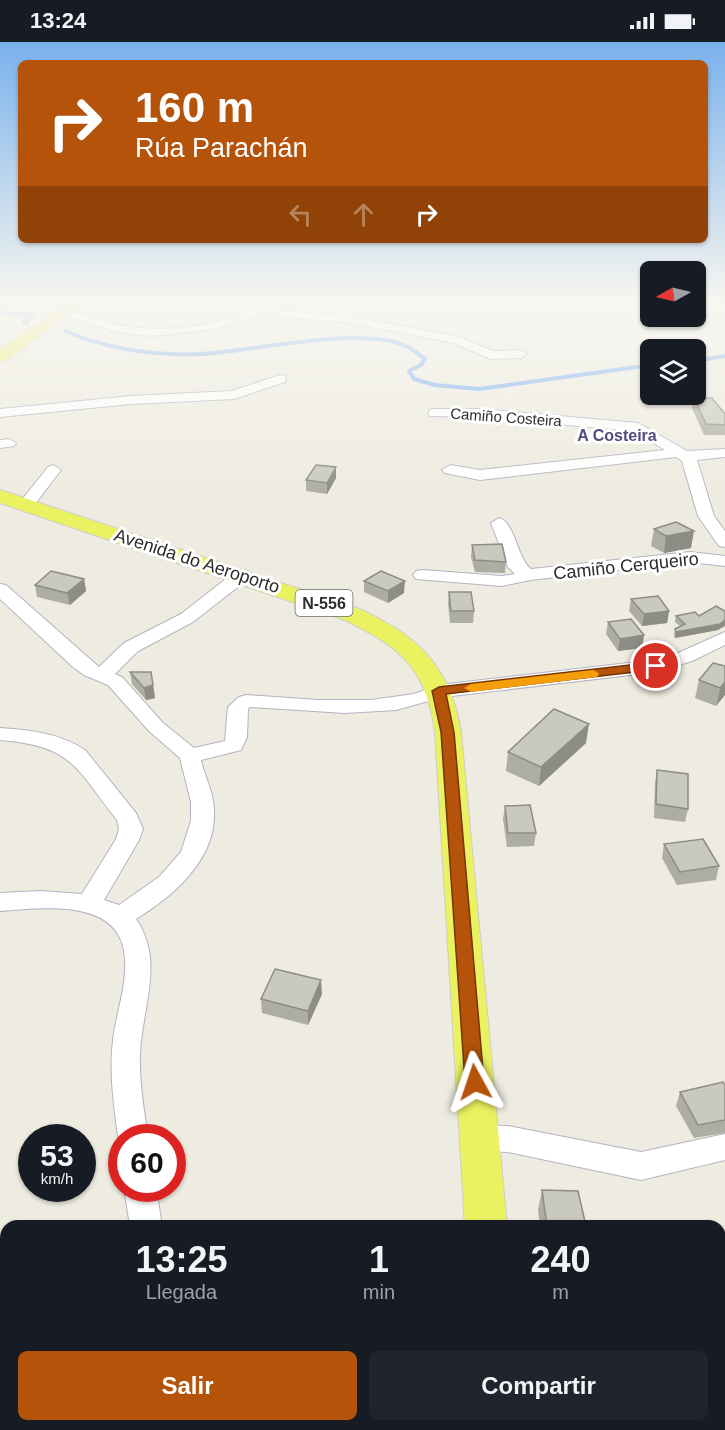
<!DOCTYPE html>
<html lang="es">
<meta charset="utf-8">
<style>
:root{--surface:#171b24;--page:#20242c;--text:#f1f3f6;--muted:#9ea1a6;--accent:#b45309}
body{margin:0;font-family:Arial,sans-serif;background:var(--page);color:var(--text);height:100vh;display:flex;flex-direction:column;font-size:22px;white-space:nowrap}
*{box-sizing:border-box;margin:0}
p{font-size:20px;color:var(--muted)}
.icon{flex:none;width:33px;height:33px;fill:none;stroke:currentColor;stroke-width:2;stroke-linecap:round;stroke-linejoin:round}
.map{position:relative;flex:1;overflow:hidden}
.details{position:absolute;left:0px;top:1178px;width:726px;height:212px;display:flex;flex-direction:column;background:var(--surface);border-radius:18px 18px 0 0;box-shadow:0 2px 4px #0004}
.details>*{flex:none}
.top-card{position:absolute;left:18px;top:18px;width:690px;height:183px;border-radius:9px;box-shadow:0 2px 4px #0004;background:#b45309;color:#fff;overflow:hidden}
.needle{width:39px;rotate:262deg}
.fabs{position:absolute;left:640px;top:219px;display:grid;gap:12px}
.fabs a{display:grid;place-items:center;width:66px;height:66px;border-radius:9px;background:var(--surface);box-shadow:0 2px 4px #0004;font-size:30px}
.speed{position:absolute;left:18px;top:1082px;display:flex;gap:12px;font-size:30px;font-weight:700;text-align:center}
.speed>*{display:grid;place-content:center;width:78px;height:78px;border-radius:50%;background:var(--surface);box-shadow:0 2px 4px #0004;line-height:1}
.speed small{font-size:15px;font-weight:400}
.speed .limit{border:9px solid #d22;background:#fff;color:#111}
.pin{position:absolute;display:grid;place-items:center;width:51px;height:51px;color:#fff;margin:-26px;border:3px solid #fff;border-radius:50%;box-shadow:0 2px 6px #0007}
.me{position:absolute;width:66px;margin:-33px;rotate:355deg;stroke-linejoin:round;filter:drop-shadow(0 0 4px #0008)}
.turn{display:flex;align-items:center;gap:21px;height:126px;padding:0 18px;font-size:27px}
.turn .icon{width:78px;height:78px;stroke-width:2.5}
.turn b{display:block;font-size:42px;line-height:51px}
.lanes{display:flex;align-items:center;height:57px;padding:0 18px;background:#0003;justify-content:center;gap:30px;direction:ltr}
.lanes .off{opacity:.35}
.eta{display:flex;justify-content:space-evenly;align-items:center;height:102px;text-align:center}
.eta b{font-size:36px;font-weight:800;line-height:42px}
.cta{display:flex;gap:12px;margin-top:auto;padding:12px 18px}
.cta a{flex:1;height:69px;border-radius:9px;background:var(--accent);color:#fff;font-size:24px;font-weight:800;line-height:69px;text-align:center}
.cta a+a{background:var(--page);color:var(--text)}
.status{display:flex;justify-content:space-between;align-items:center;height:42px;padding:0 30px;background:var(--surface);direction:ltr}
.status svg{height:16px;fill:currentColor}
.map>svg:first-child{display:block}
</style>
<div class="status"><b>13:24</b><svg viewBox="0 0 49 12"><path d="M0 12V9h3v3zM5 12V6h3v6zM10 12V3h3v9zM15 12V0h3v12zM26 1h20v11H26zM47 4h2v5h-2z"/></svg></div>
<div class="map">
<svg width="725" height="1388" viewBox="0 0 725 1388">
<rect width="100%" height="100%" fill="#eeece0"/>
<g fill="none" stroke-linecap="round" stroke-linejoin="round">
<g stroke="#73acf0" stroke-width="4">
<polyline points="0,271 34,273 24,280 27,282"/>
<path d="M65,289C108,307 153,314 200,312C251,310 367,281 410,306C415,309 420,313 425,317L421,323L409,329L414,337L435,343L479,347L651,323"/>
<polyline points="696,319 725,314"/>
</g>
<g stroke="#b4b3c0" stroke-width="2">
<g id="minor">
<path d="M249,260H260L270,268L334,273L352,260H364L347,274L456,294L493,309L521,308L527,312L521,316L491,317L453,301L351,281L263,273L209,288L152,294L116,290L56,270L62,267C80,271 97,278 115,282C161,293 212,284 255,268Z"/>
<polygon points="280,333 285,334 286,337 285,340 234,357 131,362 0,375 0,367 131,354 232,349"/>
<polygon points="435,367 481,367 638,381 687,409 725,407 725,415 697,418 714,474 725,489 725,505 719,504 698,474 682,419 676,415 480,438 445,431 442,428 450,423 480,428 665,408 634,389 481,375 430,374 428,371 430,368"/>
<polygon points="9,397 16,401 14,404 0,406 0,398"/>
<polygon points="53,423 61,428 32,466 20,466 18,463 20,460 48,425"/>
<path d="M499,476C515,480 517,516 531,527L690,510L725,514V524L690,520L530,538L502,544L416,537L413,533L416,529L422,528L502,534L515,532L508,525L491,481Z"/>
<path d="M242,528L248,529L251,533L248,537L193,580L138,609L115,632L122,635L163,681L194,706L225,699L228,665L239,655L246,653L318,658H371L414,652L439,643L654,618L678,611L725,590V603L692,619L656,630L443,655L396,668L345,671L250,665L248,667L247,695L241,708L201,718C204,732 211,745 213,759C222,812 177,852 136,877C165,919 142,965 140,1012C139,1040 144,1068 148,1095H122V1102L118,1095C114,1063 109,1031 113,998C116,972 127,944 125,916C121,855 44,866 0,869V851L41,849L82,852L116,797L119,787L117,778C75,725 73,704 0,698V686C30,688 59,691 85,708L136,771L143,787L139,798L104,858L119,863L159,835L181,810L191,779V760L180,716L149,689L108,643L84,633L73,625L0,557V542L6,543L99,625L124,601L181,572L236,529Z"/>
<polygon points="479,1083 508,1084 641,1110 725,1092 725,1118 641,1138 508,1110 479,1109 468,1105 464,1096 468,1087"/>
<polygon points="124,1146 156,1146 162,1184 130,1184"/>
<polygon points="725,1247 725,1282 720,1284 720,1249"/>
<polygon points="81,1383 126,1383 124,1388 79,1388"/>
<polygon points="166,1383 202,1383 203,1388 167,1388"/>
<polygon points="631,1383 667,1383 665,1388 629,1388"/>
<polygon points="670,1383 712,1383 714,1388 672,1388"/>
</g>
</g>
<g stroke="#cdcdcd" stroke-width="2">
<g id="major">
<polygon points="69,260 85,260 6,318 0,320 0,308"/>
<path d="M0,448L357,566C417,593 450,623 461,690L507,1184H465L435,690C426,624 398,603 340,576L0,461Z"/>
<polygon points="481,1383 527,1383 528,1388 480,1388"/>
</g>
</g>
<use href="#minor" fill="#fff" fill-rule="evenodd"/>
<use href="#major" fill="#ebf261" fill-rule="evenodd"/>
</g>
<g fill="#aeada3">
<polygon points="694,356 725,372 725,393 704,393 692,366"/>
<polygon points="336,425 336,436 327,452 306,449 306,438"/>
<polygon points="654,487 691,506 664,511 651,504"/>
<polygon points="472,503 506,520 505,531 475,530 471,515"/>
<polygon points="84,537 86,549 70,563 37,555 35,543"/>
<polygon points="364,539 404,551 388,561 364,550"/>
<polygon points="449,550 474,569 473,581 450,581 448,562"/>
<polygon points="631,557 669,569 667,581 642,584 629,569"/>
<polygon points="676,574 699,574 718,588 675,596 674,593 675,587 680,584 675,580"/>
<polygon points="608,580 644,593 642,606 618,609 606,592"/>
<polygon points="725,624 716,664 695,656 699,638"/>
<polygon points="130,630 151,630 155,656 146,658 132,642"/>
<polygon points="586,701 539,744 506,729 508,710"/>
<polygon points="657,728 688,767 685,780 654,776 655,741"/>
<polygon points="505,764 536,791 534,804 507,805 503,777"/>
<polygon points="664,802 719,824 716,838 677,843 662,816"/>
<polygon points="322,952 308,983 262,971 261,957"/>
<polygon points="725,1043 725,1091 694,1096 676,1064 680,1050"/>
<polygon points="542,1148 586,1184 540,1184 538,1168"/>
</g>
<g fill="#8d8d85">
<polygon points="336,425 336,436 327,452 327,441"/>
<polygon points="694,489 691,506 664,511 666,494"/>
<polygon points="84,537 86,549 70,563 67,551"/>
<polygon points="405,539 404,551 388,561 388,549"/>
<polygon points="669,569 667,581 642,584 644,572"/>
<polygon points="725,578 725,584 718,588 675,596 676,590"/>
<polygon points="644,593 642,606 618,609 620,597"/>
<polygon points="725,640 725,653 716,664 720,646"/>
<polygon points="153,643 155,656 146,658 144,646"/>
<polygon points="589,682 586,701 539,744 541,725"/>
<polygon points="321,938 322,952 308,983 308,969"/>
</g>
<g fill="#cac9be" stroke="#8d8d85" stroke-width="1.5">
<polygon points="694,356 712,356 725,372 725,383 706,382"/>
<polygon points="316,423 336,425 327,441 306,438"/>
<polygon points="676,480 694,489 666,494 654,487"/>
<polygon points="502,502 506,520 475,518 472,503"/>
<polygon points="51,529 84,537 67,551 35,543"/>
<polygon points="381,529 405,539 388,549 364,539"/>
<polygon points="449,550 471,550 474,569 451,569"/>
<polygon points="658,554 669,569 644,572 631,557"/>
<polygon points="716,564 725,569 725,578 720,582 676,590 675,587 685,582 676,574 695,570 699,574"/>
<polygon points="631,577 644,593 620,597 608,580"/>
<polygon points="713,621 725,624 725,640 720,646 699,638"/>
<polygon points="130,630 151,630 153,643 144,646"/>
<polygon points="554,667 589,682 541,725 508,710"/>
<polygon points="657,728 688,732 688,767 656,762"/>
<polygon points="530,763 536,791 508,791 505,764"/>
<polygon points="703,797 719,824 680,830 664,802"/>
<polygon points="275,927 321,938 308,969 261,957"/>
<polygon points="723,1040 725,1043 725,1078 698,1083 680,1050"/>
<polygon points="542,1148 578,1149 586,1184 547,1184"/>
</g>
<linearGradient id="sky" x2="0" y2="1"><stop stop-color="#79b1eb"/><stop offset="0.57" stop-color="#f7f6f1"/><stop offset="1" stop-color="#f7f6f1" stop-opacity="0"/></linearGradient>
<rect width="725" height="454" fill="url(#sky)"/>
<polygon fill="#b45309" stroke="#753606" stroke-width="1.5" points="656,620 661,621 663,624 661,627 446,652 454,690 484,1040 481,1045 475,1048 468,1045 465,1040 441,690 432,649 439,645"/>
<polygon fill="#f59e0b" points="593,628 597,630 599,632 597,635 471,650 464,646 471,642"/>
<g text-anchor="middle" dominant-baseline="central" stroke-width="6" stroke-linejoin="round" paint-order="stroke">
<g font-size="15" fill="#2d2d2d" stroke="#fff">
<text transform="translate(506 375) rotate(4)">Camiño Costeira</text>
</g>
<g font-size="16" font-weight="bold" fill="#514c7e" stroke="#fff">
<text x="617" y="393">A Costeira</text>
</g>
<rect fill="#fff" stroke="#6c6c6c" stroke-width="1.5" x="295.5" y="548" width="57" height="26" rx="4.5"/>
<g font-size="16" font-weight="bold" fill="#2d2d2d">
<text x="324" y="561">N-556</text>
</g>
<g font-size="18" fill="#2d2d2d" stroke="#fff">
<text transform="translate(197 519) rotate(18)">Avenida do Aeroporto</text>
<text transform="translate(626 524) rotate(-6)">Camiño Cerqueiro</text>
</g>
</g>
</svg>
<div class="fabs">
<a><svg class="needle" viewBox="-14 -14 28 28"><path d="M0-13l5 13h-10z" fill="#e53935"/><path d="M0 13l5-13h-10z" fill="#9ea1a6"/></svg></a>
<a><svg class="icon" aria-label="layers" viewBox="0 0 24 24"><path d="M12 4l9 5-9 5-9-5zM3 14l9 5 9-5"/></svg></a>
</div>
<div class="speed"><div>53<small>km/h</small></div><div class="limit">60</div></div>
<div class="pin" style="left:656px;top:624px;background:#d93025"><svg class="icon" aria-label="arrive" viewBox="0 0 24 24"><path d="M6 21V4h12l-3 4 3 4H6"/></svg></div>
<svg class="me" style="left:475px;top:1040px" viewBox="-20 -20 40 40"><path d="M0-17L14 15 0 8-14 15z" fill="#b45309" stroke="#fff" stroke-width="4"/></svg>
<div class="top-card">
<div class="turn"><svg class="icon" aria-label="right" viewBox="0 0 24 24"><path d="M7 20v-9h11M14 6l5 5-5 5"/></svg><div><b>160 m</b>Rúa Parachán</div></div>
<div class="lanes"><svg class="icon off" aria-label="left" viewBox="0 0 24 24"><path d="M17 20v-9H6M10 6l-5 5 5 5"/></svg><svg class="icon off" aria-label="ahead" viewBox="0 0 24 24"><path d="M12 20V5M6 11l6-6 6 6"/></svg><svg class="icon" aria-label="right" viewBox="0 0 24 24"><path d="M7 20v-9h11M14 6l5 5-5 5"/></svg></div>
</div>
<section class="details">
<div class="eta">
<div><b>13:25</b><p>Llegada</p></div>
<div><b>1</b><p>min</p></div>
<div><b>240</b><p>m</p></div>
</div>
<div class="cta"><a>Salir</a><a>Compartir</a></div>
</section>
</div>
